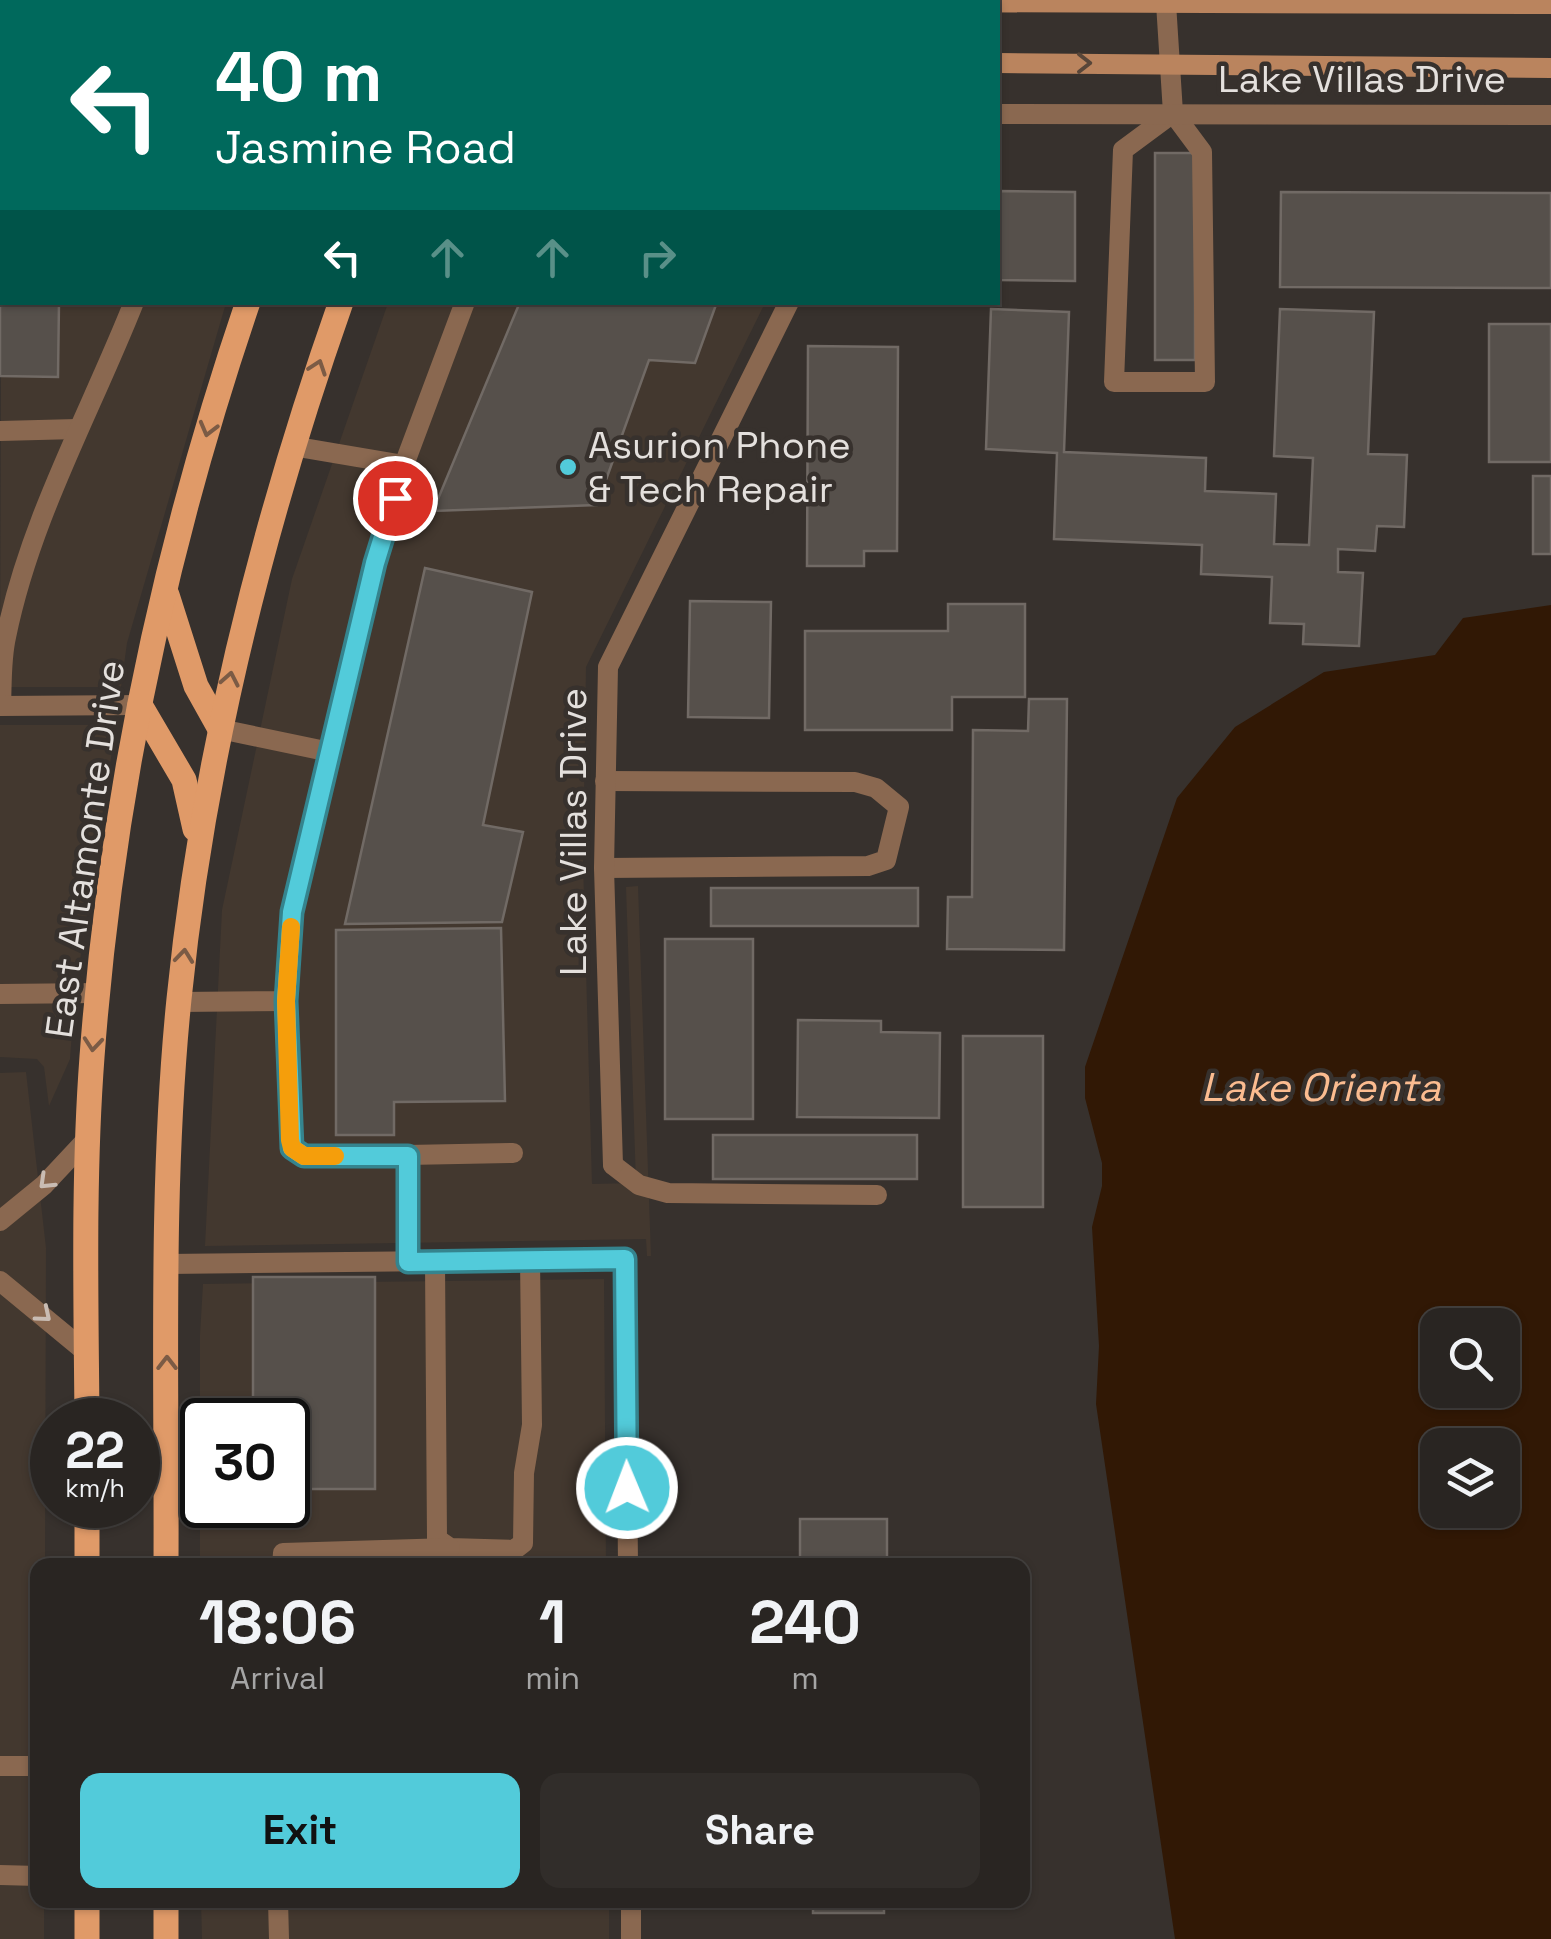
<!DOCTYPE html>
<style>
:root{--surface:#292522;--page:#312d2a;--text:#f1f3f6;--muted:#a5a5a5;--line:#454240;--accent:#52cbda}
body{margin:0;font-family:"Space Grotesk",sans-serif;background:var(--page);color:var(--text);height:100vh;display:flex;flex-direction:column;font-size:38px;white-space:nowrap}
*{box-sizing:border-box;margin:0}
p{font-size:32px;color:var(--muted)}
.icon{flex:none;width:55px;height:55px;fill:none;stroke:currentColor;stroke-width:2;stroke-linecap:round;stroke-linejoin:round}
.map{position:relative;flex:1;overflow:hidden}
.drawer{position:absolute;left:30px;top:1558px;width:1000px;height:350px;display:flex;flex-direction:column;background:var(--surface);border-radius:20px;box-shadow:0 2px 8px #0004,0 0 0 2px var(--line)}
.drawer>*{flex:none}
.banner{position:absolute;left:0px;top:0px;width:1000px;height:305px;box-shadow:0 2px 8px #0004,0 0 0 2px var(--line);background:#00695c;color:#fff;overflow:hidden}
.buttons{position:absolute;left:1420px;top:1308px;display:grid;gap:20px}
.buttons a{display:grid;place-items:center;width:100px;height:100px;border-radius:20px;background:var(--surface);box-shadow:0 2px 8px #0004,0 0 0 2px var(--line);font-size:50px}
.speed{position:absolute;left:30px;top:1398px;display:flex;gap:20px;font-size:50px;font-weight:700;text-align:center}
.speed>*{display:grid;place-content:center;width:130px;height:130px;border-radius:50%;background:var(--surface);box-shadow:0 2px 8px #0004,0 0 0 2px var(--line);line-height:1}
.speed small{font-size:25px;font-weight:400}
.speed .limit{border:5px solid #111;border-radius:15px;background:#fff;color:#111}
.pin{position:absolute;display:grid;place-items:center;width:85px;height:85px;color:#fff;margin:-42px;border:5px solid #fff;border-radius:50%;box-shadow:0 2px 10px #0007}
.me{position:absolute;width:110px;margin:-55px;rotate:359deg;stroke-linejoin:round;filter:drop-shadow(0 0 8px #0008)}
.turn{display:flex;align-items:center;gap:35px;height:210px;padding:0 50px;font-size:45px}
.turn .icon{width:130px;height:130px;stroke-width:2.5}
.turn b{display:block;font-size:70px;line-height:85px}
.lanes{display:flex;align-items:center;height:95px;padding:0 50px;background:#0003;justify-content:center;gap:50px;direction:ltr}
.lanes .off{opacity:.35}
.eta{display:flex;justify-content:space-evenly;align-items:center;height:170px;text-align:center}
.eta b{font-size:60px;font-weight:800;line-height:70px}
.cta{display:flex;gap:20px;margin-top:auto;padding:20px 50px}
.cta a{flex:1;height:115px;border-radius:20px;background:var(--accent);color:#111;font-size:40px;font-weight:800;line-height:115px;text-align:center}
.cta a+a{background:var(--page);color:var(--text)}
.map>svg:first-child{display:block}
</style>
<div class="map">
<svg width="1551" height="1939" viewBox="0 0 1551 1939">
<rect width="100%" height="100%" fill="#37312d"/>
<g fill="#43382f" fill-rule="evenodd">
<polygon points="2,76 2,302 226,303 127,643 121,687 0,687"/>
<polygon points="388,303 765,303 586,667 583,861 592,1184 636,1183 626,887 638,886 651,1256 647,1256 646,1239 205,1246 222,910 292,579"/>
<polygon points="0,725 116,725 75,993 70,1059 49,1106 44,1067 37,1059 0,1057"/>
<polygon points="26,1072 46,1248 45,1565 38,1565 38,1900 44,1900 44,1939 0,1939 0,1073"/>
<path d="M604,1279L606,1565H200V1335L203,1284ZM202,1420H288V1505H202Z"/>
<polygon points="201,1900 609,1900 609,1939 202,1939"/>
</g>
<path fill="#311805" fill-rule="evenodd" d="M1551,605V1939H1175L1096,1404L1099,1346L1092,1227L1102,1186V1163L1085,1098V1067L1177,798L1235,727L1324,672L1435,655L1463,618ZM1438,1325H1502V1390H1438ZM1438,1445H1502V1510H1438Z"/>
<g fill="#56504b" stroke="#716a65" stroke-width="2.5">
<rect x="1155" y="153" width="40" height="207"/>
<polygon points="998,191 1075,192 1075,281 998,280"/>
<polygon points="1281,192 1551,193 1551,288 1280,287"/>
<polygon points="0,252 2,302 59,302 58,377 0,376"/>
<polygon points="520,302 717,302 695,363 649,360 597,505 433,511"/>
<polygon points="991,309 1069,312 1064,452 1206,458 1205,491 1276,494 1274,544 1309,545 1313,458 1274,456 1280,309 1374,312 1368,454 1407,455 1404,527 1377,526 1375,551 1338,549 1338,572 1363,573 1359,646 1303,644 1304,624 1270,623 1272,577 1201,574 1202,545 1054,539 1057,453 986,449"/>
<rect x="1489" y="324" width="62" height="138"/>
<polygon points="808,346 898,347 897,551 864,551 864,566 807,566"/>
<rect x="1533" y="476" width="18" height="78"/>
<polygon points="425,568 532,592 483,825 523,832 502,922 345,924"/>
<polygon points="690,601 771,602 769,718 688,717"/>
<polygon points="948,604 1025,604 1025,697 952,697 952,730 805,730 805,631 948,631"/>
<polygon points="1029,699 1067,699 1064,950 947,949 948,897 972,897 973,730 1028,731"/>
<rect x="711" y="888" width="207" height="38"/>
<polygon points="501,928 505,1101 394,1102 394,1135 336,1135 336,930"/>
<rect x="665" y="939" width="88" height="180"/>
<polygon points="798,1020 881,1021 881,1032 940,1033 939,1118 797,1117"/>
<rect x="963" y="1036" width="80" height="171"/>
<rect x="713" y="1135" width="204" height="44"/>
<polygon points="253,1277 375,1277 375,1489 288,1489 288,1420 253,1420"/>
<rect x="800" y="1519" width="87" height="46"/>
<rect x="813" y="1900" width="71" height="13"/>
</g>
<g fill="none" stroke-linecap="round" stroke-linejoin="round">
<g stroke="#8a6850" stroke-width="20">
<polyline points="153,2 154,0"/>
<polyline points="258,2 259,0"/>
<polyline points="0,158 2,158"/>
<polyline points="0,431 77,429"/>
<polyline points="292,446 404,465"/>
<path d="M1,706C2,683 1,659 6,637C30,519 90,413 134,302"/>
<polyline points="330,752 375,563 404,465 465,302"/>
<polyline points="0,994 97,993"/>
<polyline points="286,1001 292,1148 304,1156 407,1155 408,1262"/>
<polyline points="179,1002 286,1001 292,912 330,752 220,729"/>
<polyline points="407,1155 513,1153"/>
<polyline points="613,1165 639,1185 668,1193 877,1195"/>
<polyline points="435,1262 437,1539 450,1548 514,1550 523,1543 524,1473 532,1425 530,1260"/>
<polyline points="282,1565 283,1553 450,1548"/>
<polyline points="0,1766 38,1766"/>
<polyline points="0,1875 38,1876"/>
<polyline points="278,1900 279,1939"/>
</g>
<g stroke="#8a6850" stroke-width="20">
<polyline points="32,2 33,0"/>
<polyline points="1166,3 1173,113 1202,152 1205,382 1114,382 1123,150 1173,113"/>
<polyline points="0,47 2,45"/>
<polyline points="998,114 1551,115"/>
<polyline points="0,706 140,705"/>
<polyline points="604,868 868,866 886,860 899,807 876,788 855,782 605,781"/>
<polyline points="613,1165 604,868 608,667 789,302"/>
<polyline points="0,1221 44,1185 88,1138"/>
<polyline points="167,1264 625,1259 628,1565"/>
<polyline points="0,1281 86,1352"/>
<polyline points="631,1900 631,1939"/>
</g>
<g stroke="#ba845e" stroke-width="20">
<polyline points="490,0 497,2"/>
<polyline points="744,0 764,2"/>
<polyline points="895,2 1551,4"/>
<polyline points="998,63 1551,68"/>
</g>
<g stroke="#e09a68" stroke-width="25">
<polyline points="763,0 770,2"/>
<polyline points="361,2 362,0"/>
<polyline points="469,2 470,0"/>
<polyline points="167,595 196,686 220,729"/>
<polyline points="140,705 184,780 195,829"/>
<path d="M87,1420C86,1299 83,1177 92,1057C111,801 165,545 248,302"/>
<polyline points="87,1505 87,1565"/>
<path d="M166,1565C167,1377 160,1187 179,999C203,760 261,529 341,302"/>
<polyline points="87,1900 87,1939"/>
<polyline points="166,1900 166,1939"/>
</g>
</g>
<defs><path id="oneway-chevron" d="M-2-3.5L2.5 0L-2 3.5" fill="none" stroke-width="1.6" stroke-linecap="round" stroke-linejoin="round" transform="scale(2.5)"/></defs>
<use stroke="#584639" href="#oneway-chevron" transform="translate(1084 63)"/>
<g stroke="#7b5b45">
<use href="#oneway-chevron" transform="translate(318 367) rotate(-71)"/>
<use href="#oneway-chevron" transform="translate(208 429) rotate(105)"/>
<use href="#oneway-chevron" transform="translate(230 679) rotate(-79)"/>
<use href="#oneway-chevron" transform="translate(184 956) rotate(-84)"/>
<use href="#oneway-chevron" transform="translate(93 1044) rotate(95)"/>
<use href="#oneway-chevron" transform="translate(167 1363) rotate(-90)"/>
</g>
<g stroke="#c9bcb3">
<use href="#oneway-chevron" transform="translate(46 1182) rotate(136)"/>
<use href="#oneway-chevron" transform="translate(44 1315) rotate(40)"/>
</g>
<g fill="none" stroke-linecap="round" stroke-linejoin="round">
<g stroke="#35848e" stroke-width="25">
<polyline id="route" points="395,498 375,563 292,912 286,1001 292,1148 304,1156 408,1156 408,1262 625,1259 627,1488"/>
</g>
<use href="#route" stroke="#52cbda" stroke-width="18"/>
<polyline stroke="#f59e0b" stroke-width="18" points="291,927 286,1001 290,1140 292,1148 304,1156 335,1156"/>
</g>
<circle fill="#52cbda" stroke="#37312d" stroke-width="4" cx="568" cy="467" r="10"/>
<g text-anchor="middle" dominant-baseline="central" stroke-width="9" stroke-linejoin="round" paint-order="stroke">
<g font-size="38" fill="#e4e0dd" stroke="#37312d">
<text x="1362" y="79">Lake Villas Drive</text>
<text transform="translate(573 832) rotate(-90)">Lake Villas Drive</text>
<text transform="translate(85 849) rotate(-82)">East Altamonte Drive</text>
</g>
<g font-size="38" fill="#e4e0dd" stroke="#37312d" text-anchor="start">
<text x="588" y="445">Asurion Phone<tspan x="588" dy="44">&amp; Tech Repair</tspan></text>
</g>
<g font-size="40" font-style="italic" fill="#fbbc90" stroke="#37312d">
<text x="1321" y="1087">Lake Orienta</text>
</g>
</g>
</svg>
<div class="buttons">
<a><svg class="icon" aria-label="search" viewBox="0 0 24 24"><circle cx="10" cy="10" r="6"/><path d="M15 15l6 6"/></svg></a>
<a><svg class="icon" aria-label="layers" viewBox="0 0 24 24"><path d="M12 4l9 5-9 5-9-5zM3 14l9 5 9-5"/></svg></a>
</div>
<div class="speed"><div>22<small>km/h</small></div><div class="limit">30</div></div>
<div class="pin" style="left:395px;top:498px;background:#d93025"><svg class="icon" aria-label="arrive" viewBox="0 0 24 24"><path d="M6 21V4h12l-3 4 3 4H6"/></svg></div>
<svg class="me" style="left:627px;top:1488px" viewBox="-20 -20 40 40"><circle r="17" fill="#52cbda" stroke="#fff" stroke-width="3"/><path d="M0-11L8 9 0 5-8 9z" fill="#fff"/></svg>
<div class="banner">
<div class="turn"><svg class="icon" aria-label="left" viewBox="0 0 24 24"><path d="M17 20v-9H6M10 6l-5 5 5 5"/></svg><div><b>40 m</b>Jasmine Road</div></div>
<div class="lanes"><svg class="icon" aria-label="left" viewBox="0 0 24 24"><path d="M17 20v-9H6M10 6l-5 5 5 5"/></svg><svg class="icon off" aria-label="ahead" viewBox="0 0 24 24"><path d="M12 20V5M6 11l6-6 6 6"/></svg><svg class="icon off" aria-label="ahead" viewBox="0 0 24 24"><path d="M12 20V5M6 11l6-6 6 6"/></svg><svg class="icon off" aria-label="right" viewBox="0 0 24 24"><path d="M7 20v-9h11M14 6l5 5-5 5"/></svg></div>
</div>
<section class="drawer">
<div class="eta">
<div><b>18:06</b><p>Arrival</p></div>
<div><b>1</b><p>min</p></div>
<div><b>240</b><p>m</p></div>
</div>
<div class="cta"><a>Exit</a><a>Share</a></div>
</section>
</div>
